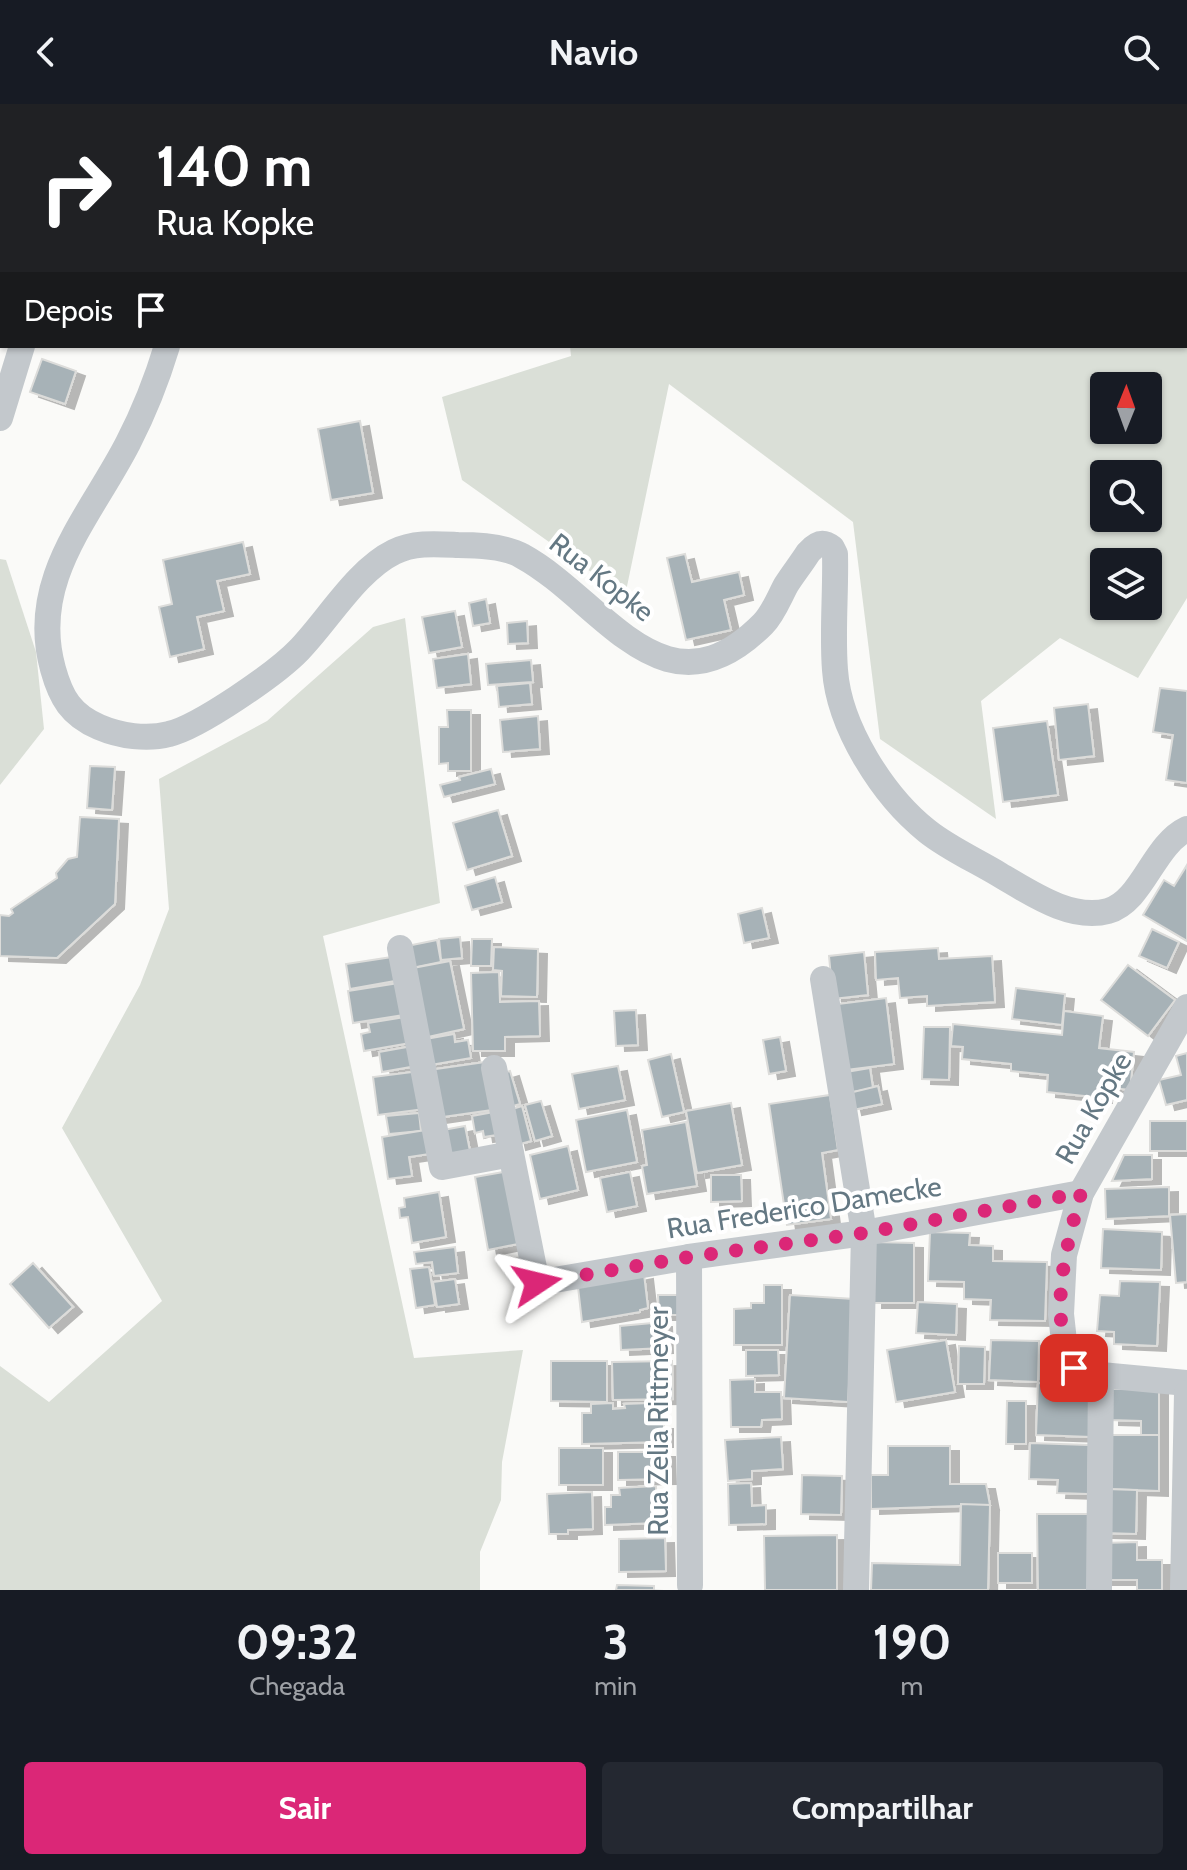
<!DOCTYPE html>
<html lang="pt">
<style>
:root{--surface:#171b24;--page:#242831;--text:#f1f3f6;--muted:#9ea1a6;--accent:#db2777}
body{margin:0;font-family:Cabin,sans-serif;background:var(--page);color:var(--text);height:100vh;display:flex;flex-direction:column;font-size:30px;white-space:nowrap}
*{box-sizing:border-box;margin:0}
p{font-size:26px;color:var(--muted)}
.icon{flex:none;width:44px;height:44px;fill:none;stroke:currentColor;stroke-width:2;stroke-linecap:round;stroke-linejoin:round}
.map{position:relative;height:1486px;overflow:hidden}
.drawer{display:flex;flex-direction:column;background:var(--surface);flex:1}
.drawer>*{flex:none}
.guide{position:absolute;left:0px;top:0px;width:1188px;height:244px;box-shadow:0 2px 6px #0004;background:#202124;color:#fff;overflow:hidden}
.needle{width:52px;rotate:1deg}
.controls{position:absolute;left:1090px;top:268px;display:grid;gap:16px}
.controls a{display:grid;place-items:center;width:72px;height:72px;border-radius:8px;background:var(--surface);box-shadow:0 2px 6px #0004;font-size:40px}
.pin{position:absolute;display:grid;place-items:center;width:68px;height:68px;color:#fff;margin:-34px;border-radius:16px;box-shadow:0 4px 12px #0006}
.me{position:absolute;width:88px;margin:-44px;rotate:80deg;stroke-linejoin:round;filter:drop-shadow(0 0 6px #0008)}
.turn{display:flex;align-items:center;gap:28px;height:168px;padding:0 24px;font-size:36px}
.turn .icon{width:104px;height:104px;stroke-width:2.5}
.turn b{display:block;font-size:56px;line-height:68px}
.then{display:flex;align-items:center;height:76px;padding:0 24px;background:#0003;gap:16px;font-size:30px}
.eta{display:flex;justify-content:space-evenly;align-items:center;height:136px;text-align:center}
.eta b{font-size:48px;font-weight:700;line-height:56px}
.primary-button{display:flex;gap:16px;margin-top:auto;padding:16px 24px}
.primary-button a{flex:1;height:92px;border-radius:8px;background:var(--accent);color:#fff;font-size:32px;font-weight:700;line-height:92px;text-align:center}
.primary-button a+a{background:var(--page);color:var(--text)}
header{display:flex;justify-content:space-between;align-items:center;height:104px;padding:0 24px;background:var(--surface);font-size:36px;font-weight:700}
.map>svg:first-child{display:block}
</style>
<header><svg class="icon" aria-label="back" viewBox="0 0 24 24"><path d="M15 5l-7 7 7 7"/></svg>Navio<svg class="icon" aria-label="search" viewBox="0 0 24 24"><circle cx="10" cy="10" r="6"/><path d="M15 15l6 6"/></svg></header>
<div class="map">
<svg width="1187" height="1486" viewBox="0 0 1187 1486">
<defs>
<filter id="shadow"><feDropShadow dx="9" dy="5" stdDeviation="0" flood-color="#0004"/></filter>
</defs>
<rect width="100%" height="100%" fill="#fafaf8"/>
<g fill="#dadfd7" fill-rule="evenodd">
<polygon points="268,0 434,0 268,2"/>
<path d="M446,0H1187V494L1138,574L1060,534L981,597L996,715L880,635L853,418L669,280L625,492L462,376L442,293L571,252L570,242H1186V2ZM1148,282V326H1104V282ZM1104,370H1148V414H1104ZM1104,458H1148V502H1104Z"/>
<polygon points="0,455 6,456 36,548 44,625 0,681"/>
<polygon points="405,514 440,799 323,832 414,1254 523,1246 502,1358 501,1396 480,1448 480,1486 0,1486 0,1262 49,1298 162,1197 62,1024 140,881 169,805 159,675 267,617 373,523"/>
</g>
<g fill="#a7b2b7" stroke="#dcdcda" stroke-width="2" filter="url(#shadow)">
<polygon points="0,0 58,0 2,2 2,9"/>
<polygon points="42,255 76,267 65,300 30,288"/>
<polygon points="360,317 373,389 331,396 318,325"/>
<polygon points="243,438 250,470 217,477 224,507 197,513 204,545 170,553 159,503 172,500 163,456"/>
<polygon points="685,450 692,478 739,468 744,491 724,496 731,526 686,536 667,454"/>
<polygon points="486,495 490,519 473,522 469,499"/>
<polygon points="455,507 462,543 429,549 422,513"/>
<polygon points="527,517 528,539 508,540 507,519"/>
<polygon points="468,550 471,580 437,584 433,555"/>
<polygon points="531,556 533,578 488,581 486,560"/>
<polygon points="530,579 532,600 499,603 497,582"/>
<polygon points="1160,584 1187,587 1187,679 1166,676 1173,631 1153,628"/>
<polygon points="1088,600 1094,652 1059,656 1054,604"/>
<polygon points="447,606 471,606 471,667 448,667 448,659 439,660 439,623 448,623"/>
<polygon points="538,612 540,645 503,648 500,616"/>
<polygon points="1047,617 1058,691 1003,698 993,624"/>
<polygon points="90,662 115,663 112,706 87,704"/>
<polygon points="491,665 495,680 444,693 440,681 460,676 459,673"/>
<polygon points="498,706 512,752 467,766 453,719"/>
<polygon points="80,713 119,715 115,800 57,854 0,852 0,811 9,812 13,809 11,805 57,774 56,769 68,755 77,753"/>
<polygon points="1187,761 1187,837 1143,811 1164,776 1174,782"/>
<polygon points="495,773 502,798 472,806 465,782"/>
<polygon points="762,804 769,834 744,839 738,810"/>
<polygon points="1152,825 1179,838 1167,864 1139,852"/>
<polygon points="460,833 462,854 441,856 439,835"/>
<polygon points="472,835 492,835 491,862 471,862"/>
<polygon points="437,836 441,858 407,865 402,843"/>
<polygon points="494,843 538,845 537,893 501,892 502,867 493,866"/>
<polygon points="938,844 939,855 992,852 995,898 927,902 927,892 900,894 898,874 876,876 875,848"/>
<polygon points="864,848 868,891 833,895 829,852"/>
<polygon points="392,853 395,877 350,885 346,860"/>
<polygon points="450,857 464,925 428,933 413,864"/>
<polygon points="1128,861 1175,896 1148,932 1101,896"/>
<polygon points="499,868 500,898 539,897 540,932 505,933 505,947 473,947 471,869"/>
<polygon points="405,878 410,910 353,919 348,887"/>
<polygon points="1016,884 1065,890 1062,921 1012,915"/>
<polygon points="886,894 894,960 846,966 838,900"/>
<polygon points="636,906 638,941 616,942 614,907"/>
<polygon points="1064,907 1103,912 1099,944 1134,948 1130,986 1104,983 1103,994 1047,988 1048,971 1011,967 1011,960 962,955 963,943 951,942 953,920 1062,931"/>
<polygon points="411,912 416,938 364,947 361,930 370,928 368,919"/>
<polygon points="924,923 950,923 949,976 922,975"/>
<polygon points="454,930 455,938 468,936 471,954 425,962 420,936"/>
<polygon points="780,933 786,967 769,970 763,936"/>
<polygon points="418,941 422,961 382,968 379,948"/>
<polygon points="1187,949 1187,996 1166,1001 1159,976 1181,971 1176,952"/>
<polygon points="671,950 684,1008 662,1013 648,956"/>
<polygon points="492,957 499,1005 436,1014 429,966"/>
<polygon points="618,962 625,996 579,1005 572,970"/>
<polygon points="870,964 873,984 849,989 846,968"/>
<polygon points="420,967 425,1005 378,1011 373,973"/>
<polygon points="510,967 520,1000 510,1003 500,970"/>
<polygon points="878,982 882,1000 853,1006 849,989"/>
<polygon points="830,991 838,1046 822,1049 831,1115 787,1121 769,1000"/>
<polygon points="541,997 552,1032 535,1037 525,1001"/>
<polygon points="731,999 742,1061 697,1069 686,1007"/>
<polygon points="522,1002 531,1037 517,1041 509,1006"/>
<polygon points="627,1006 637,1058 586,1068 576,1016"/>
<polygon points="499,1007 503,1030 484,1033 483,1027 475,1029 472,1012"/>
<polygon points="419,1009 421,1027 389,1030 386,1012"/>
<rect x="1150" y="1017" width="37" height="30"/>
<polygon points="686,1018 697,1082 647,1090 642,1062 647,1061 642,1026"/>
<polygon points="465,1022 470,1047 447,1051 443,1026"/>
<polygon points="432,1025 436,1049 409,1053 412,1072 388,1075 382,1033"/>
<polygon points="568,1042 578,1086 540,1095 530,1051"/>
<polygon points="1124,1051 1152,1051 1152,1075 1112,1077"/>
<polygon points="509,1067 523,1139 488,1146 475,1073"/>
<polygon points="630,1068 637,1102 607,1108 600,1074"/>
<polygon points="711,1071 741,1071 742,1097 711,1098"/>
<polygon points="1169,1083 1169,1112 1106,1115 1105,1085"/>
<polygon points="439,1088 446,1133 412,1139 408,1113 400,1114 399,1104 405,1103 404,1094"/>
<polygon points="1187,1110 1187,1178 1176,1179 1170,1111"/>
<polygon points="1103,1125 1162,1128 1161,1166 1101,1164"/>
<polygon points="930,1128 970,1129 969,1141 993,1142 993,1157 1047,1158 1045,1217 990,1216 991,1196 964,1195 964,1178 928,1177"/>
<polygon points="874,1138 914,1139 914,1199 873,1199"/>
<polygon points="455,1143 458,1169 434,1172 432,1158 416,1160 414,1148"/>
<polygon points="526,1153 527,1166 505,1168 504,1155"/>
<polygon points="33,1159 73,1203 49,1224 10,1180"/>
<polygon points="429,1163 435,1201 416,1204 410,1165"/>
<polygon points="644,1170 648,1204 640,1206 640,1208 582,1218 578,1183"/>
<polygon points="455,1175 459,1200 437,1203 433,1178"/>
<polygon points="1120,1177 1160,1178 1157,1242 1114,1240 1114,1228 1097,1227 1100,1191 1119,1192"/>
<polygon points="764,1181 782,1181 782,1241 734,1241 734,1205 751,1204 751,1199 764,1199"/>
<polygon points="658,1191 680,1191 680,1211 659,1211"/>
<polygon points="790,1191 854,1195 848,1298 784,1294"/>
<polygon points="918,1198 957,1200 956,1231 916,1229"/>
<polygon points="663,1218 664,1244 621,1246 620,1222"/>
<polygon points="946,1236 955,1288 896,1298 887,1246"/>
<polygon points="991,1236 1039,1237 1038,1278 989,1276"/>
<polygon points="959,1242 985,1243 984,1280 958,1280"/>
<polygon points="746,1246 778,1246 779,1271 746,1272"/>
<polygon points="551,1257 607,1257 607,1298 551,1297"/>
<polygon points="672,1257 673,1295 613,1296 612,1258"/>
<polygon points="755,1275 755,1288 781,1288 782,1315 762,1316 761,1323 731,1323 730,1276"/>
<polygon points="1038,1279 1094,1281 1092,1333 1036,1331"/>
<polygon points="1110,1285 1159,1285 1159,1331 1141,1331 1141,1317 1110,1316"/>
<polygon points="1007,1297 1026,1297 1026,1340 1006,1340"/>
<polygon points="613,1299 613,1305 625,1304 624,1300 650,1299 651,1320 664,1320 664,1338 582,1340 582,1309 591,1309 591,1300"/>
<polygon points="1108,1331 1159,1331 1159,1387 1106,1385"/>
<polygon points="781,1333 783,1365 752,1367 752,1375 728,1377 725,1336"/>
<polygon points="1030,1339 1089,1341 1088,1390 1057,1389 1058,1376 1029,1375"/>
<polygon points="888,1342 950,1342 950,1380 986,1380 990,1401 871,1405 871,1371 888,1371"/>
<rect x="559" y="1344" width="44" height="37"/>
<polygon points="618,1348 666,1348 667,1375 618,1376"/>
<polygon points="802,1371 842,1372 841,1411 801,1410"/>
<polygon points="751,1379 752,1402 766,1401 766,1420 729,1421 728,1380"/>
<polygon points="656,1382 657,1419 605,1421 605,1403 611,1403 611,1391 620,1391 619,1384"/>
<polygon points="1106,1385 1137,1386 1136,1430 1104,1429"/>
<polygon points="592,1388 593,1425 568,1426 568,1430 549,1430 547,1390"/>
<polygon points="961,1400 990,1401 988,1486 871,1486 872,1459 960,1461"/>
<polygon points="1037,1410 1093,1410 1093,1486 1038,1486"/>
<polygon points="837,1431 837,1486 765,1486 764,1432"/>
<polygon points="665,1434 666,1467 619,1468 619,1435"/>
<polygon points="1137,1438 1137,1456 1162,1456 1162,1486 1137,1486 1137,1476 1103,1476 1103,1439"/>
<rect x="998" y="1449" width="34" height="30"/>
<polygon points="617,1481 654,1482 654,1486 616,1486"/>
</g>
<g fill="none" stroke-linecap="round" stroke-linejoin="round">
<g stroke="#c3c8cc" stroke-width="26">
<polyline points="78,2 79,0"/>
<polyline points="248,2 249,0"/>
<path d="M167,242C157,275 144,308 128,339C90,413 28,476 53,565C61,594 71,611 99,623C120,632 147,636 169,630C199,623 277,569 299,546C328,516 357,466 394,448C414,438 437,440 458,441C477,441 505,442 522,452C603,496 664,620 763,520C773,510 779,494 786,481C793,470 801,460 808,449C815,441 822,436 832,444L835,450C836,489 832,528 835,566C839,623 883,692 927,727C948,744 977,757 1000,771C1031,789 1071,817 1108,807C1143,797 1153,741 1187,725"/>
<polyline points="0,314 22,242"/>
<polyline points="400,844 442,1063 511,1050"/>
<polyline points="823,875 864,1129 856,1486"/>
<polyline points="1187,903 1081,1089 1064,1151 1061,1210 1065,1247 1074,1264 1101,1271 1187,1279"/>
<polyline points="494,964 537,1179 689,1153 864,1129 1081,1089"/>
<polyline points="689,1153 690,1481"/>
<polyline points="1099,1486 1101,1271"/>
<polyline points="1183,1486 1187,1289"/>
</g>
</g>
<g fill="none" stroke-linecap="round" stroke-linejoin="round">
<path stroke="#db2777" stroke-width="14" stroke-dasharray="0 25.2" d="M537,1179L689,1153L864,1129L1081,1089C1066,1144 1047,1211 1074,1264"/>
</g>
<g text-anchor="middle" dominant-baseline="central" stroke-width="8" stroke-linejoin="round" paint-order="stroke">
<g font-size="28" fill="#647883" stroke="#fff">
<text transform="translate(602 473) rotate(38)">Rua Kopke</text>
<text transform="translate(1093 1004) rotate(-60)">Rua Kopke</text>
<text transform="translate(804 1103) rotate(-9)">Rua Frederico Damecke</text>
<text transform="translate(658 1317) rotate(-90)">Rua Zelia Rittmeyer</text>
</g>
</g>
</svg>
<div class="controls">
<a><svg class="needle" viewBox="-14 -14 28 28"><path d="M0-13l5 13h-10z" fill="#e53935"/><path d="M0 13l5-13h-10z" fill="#9ea1a6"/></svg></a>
<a><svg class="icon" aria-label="search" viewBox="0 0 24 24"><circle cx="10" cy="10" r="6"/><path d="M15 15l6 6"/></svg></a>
<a><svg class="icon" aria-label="layers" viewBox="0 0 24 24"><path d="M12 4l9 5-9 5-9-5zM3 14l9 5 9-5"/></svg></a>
</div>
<div class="pin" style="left:1074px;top:1264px;background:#d93025"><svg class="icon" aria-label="arrive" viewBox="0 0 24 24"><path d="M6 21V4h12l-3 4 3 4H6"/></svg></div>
<svg class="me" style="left:537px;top:1179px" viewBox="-20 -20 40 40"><path d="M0-17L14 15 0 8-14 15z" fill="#db2777" stroke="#fff" stroke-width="4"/></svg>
<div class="guide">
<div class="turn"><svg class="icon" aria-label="right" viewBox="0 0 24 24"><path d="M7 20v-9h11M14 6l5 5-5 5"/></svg><div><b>140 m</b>Rua Kopke</div></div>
<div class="then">Depois<svg class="icon" aria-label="arrive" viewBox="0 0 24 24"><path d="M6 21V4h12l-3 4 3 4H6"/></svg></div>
</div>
</div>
<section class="drawer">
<div class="eta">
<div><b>09:32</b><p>Chegada</p></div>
<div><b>3</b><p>min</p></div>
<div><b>190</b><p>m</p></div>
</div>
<div class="primary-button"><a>Sair</a><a>Compartilhar</a></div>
</section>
